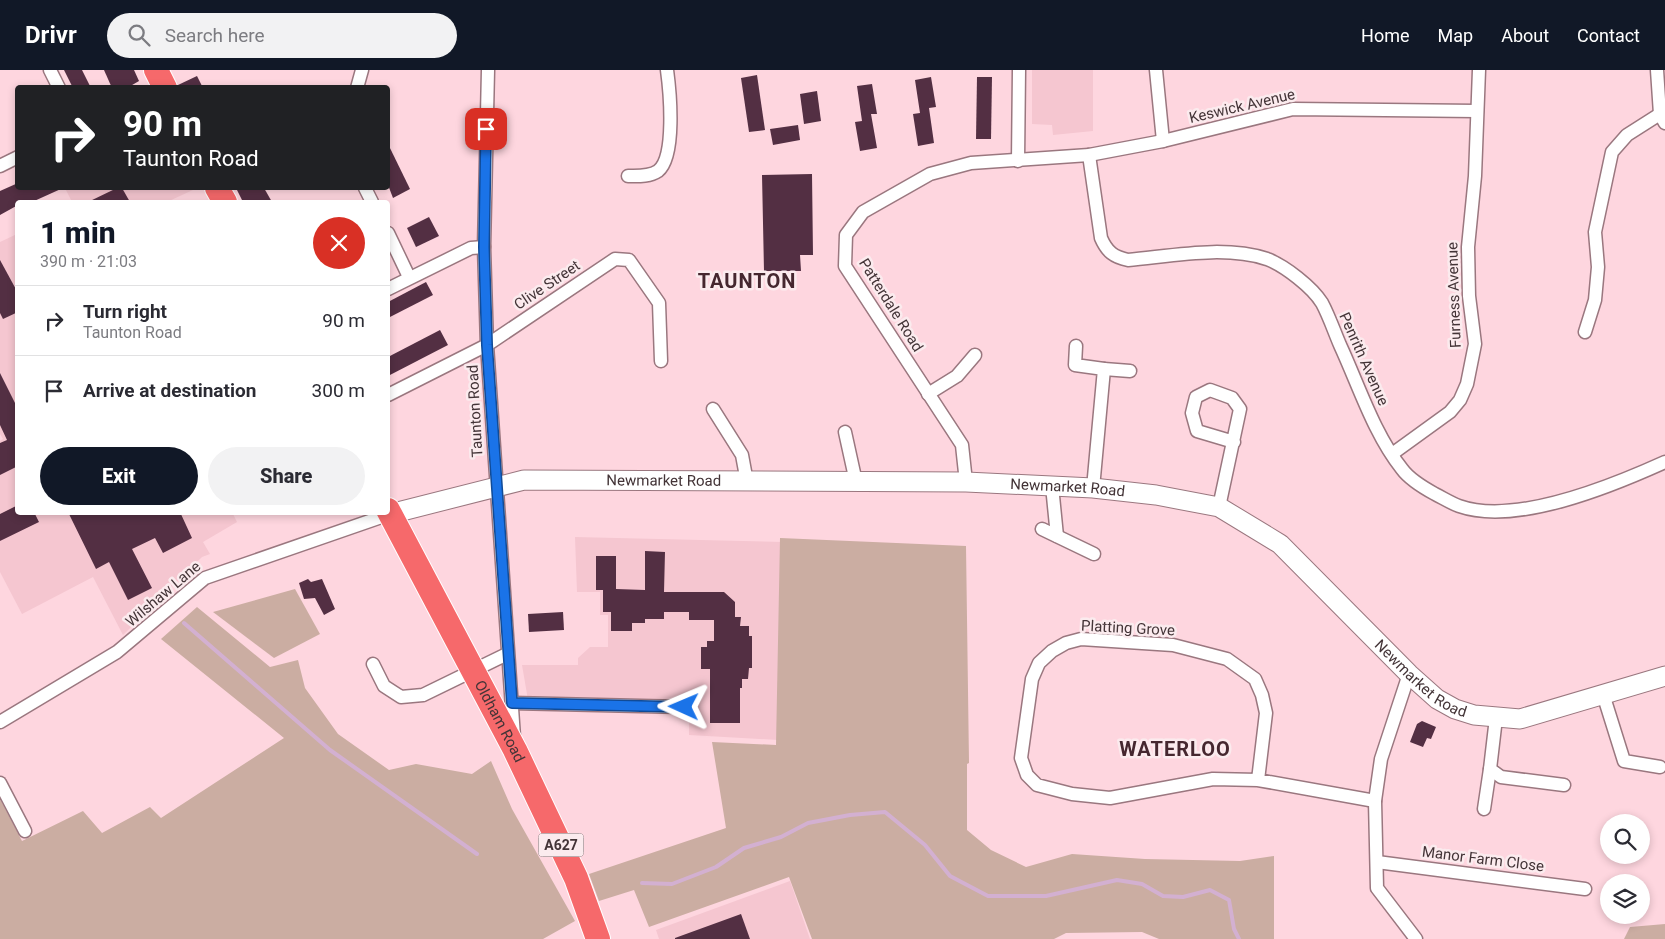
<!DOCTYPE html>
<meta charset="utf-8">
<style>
:root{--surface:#fff;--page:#f2f2f3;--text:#2b2b33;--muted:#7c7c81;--line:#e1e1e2;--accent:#111827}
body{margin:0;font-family:Roboto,sans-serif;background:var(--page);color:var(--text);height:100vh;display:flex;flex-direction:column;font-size:19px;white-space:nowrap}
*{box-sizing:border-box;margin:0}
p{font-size:16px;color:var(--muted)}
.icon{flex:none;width:28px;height:28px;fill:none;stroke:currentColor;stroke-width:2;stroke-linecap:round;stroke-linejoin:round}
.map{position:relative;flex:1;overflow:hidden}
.drawer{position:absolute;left:15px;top:130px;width:375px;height:315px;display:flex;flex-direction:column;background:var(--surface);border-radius:5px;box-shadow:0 2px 8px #0003}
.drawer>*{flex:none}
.hud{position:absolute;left:15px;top:15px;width:375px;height:105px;border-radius:5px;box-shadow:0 2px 8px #0003;background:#202124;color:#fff;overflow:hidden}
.tools{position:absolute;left:1600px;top:744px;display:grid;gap:10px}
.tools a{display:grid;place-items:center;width:50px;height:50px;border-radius:50%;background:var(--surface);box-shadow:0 2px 8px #0003;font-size:25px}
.pin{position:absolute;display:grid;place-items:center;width:42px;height:42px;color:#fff;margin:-21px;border-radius:10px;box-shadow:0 2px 8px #0006}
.me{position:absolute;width:55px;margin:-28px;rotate:271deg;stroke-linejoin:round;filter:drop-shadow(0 0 4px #0008)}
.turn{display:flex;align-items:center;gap:18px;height:105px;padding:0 25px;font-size:22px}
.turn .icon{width:65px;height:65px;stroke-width:2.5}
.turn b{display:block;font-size:35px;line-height:42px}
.round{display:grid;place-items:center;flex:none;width:52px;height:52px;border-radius:26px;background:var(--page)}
.head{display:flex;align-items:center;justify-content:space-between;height:85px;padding:0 25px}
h1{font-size:30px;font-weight:800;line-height:38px;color:var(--accent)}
.button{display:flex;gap:10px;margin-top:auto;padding:10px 25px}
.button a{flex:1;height:58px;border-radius:30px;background:var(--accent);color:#fff;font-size:20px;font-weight:800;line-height:58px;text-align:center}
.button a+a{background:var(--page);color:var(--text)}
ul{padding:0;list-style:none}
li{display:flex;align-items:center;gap:15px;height:70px;padding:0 25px;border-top:1px solid var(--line)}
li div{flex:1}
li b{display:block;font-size:19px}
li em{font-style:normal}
header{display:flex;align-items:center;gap:30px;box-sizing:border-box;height:70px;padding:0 25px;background:var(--accent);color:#fff}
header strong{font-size:24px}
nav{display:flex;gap:28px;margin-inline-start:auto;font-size:18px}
.search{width:350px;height:45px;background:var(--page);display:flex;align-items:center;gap:12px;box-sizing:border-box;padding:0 18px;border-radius:28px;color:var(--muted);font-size:19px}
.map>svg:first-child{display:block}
</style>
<header>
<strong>Drivr</strong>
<div class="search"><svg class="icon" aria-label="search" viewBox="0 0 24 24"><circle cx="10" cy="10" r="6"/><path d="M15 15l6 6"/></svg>Search here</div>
<nav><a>Home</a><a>Map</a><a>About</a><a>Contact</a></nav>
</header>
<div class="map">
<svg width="1665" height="869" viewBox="0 0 1665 869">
<rect width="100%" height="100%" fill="#fed6df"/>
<g fill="#f5c6d0">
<polygon points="1032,0 1093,0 1093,61 1053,65 1052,55 1032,54"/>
<polygon points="65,118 194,118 195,119 167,132 72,132"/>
<polygon points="17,164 18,442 232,442 237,452 203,472 210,484 202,487 123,565 93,507 22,544 0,502 0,371 3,369 0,364 0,172"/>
<polygon points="575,467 958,476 969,693 779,670 689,665 689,633 528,630 522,595 578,595 578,588 590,577 608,577 608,545 600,545 600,522 577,522"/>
<polygon points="790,811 810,869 659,869 656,860"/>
</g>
<g fill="#cbada2">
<polygon points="780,468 966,476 969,693 967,694 967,760 991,780 1026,797 1072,784 1145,789 1240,791 1274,786 1274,869 1159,869 1142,862 1066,863 1054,869 812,869 789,807 649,857 634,820 599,831 589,804 726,758 712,672 776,675"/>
<polygon points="295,519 320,564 274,588 213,542"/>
<polygon points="197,537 270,597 298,590 305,618 338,664 389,700 416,694 472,704 491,691 512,739 575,851 543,869 0,869 0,729 22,771 83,741 102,763 150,737 161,748 284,668 161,569"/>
<polygon points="1665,854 1665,869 1624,869 1630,857"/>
</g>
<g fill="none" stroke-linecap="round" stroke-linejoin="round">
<g stroke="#d3b0d1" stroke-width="4">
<polyline points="184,553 330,680 477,784"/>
<polyline points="642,813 672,814 716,797 744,778 781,767 808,753 850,745 885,742 925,775 950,806 988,826 1046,826 1117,810 1142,814 1163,826 1183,827 1210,820 1229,830 1234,859 1239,869"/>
</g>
</g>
<g fill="#532f43">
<polygon points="64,0 82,0 91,18 73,18"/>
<polygon points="104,0 134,0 139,11 127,18 112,18"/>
<polygon points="757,5 765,60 749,62 741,8"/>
<polygon points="197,6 203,18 179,18 178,15"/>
<polygon points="931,7 936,37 929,38 934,73 918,76 913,44 920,43 915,10"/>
<polygon points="977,7 992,7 991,69 976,69"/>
<polygon points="872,14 877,44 871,44 877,78 860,81 855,52 862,51 857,16"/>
<polygon points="817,21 821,51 804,54 800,24"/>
<polygon points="798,55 800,70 773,75 770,59"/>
<polygon points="388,74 410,119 393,128 388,115"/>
<polygon points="812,104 813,185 800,185 801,201 764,201 762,105"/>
<polygon points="18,113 18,118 63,118 32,132 18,132 18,135 0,145 0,121"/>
<polygon points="117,118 122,118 130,132 88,132"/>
<polygon points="236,118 264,118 272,132 243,132"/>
<polygon points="429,147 439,166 416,177 407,158"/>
<polygon points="0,190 18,223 18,242 3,249 0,243"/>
<polygon points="426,212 433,225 388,248 388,232"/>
<polygon points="440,260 448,275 388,306 388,287"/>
<polygon points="0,303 18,339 18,396 0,405 0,373 7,370 0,355"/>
<polygon points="18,435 18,442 34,442 39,452 0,471 0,444"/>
<polygon points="68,442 180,442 192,468 163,483 155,468 132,479 152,518 128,530 109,492 96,499"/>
<polygon points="645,481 665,482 664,522 724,522 735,532 735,547 741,547 740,556 749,556 749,566 752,566 752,598 749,598 748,609 742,609 742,618 740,618 740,653 710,653 710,599 701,599 701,577 707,577 707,571 714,571 714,550 689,550 689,542 664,542 664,549 645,549 645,553 632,553 632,561 611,561 611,542 603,542 603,520 596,520 596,486 616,486 616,519 645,520"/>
<polygon points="308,509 311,512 322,509 335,539 324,545 315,528 304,529 299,513"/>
<polygon points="563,542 564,560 529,562 528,544"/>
<polygon points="1422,651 1436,657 1431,669 1427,668 1423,677 1410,672 1417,654"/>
<polygon points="741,844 750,869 675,869 675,868"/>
</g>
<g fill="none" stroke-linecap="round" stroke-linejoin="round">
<g stroke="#9a777f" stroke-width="15">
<g id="street">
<polyline points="50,0 59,18"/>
<polyline points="488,0 484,177 487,275 514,667"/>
<polyline points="1156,0 1163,71"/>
<polyline points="1657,0 1660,44 1665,53"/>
<polyline points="357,18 362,0"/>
<path d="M1089,85L1101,168C1107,182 1114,187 1128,190C1172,186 1224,175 1267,189C1285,196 1312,217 1322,233C1329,246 1334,261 1340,275C1359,316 1374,364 1402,399C1410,410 1424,418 1435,424C1443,428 1451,433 1459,436C1516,456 1612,416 1665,392"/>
<polyline points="1018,91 1019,0"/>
<polyline points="0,96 18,87"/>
<path d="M628,106C637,106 649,107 658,101C676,87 670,22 667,0"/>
<polyline points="365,118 372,132"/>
<polyline points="388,163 409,207"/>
<polyline points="388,219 471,178 484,177"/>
<polyline points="1585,262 1595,230 1598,197 1595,162 1612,82 1627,65 1660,44"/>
<polyline points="1076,276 1075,295 1104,299 1093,418"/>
<polyline points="1104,299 1130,301"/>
<polyline points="928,324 957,306 975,285"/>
<polyline points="388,325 487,275 615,189 629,190 659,233 661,291"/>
<polyline points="713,339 742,385 747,412"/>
<polyline points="845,362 856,412"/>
<polyline points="1392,384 1450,342 1460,330 1467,314 1475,274 1469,226 1468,177 1475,106 1479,0"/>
<polyline points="966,412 962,375 845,196 846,165 863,142 930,104 971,93 1089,85 1163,71 1293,39 1477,41"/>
<polyline points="1052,416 1057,466"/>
<polyline points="1219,437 1240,339 1232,328 1210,320 1196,327 1192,343 1197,361 1234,372"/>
<polyline points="1042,459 1094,484"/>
<polyline points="373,594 384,616 401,627 423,625 507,584"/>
<polyline points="1409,604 1381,689 1375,731 1377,818 1416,869"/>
<polyline points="1603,624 1624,691 1660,697"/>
<polyline points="512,633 684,637"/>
<polyline points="1496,648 1490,699 1501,707 1564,715"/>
<polyline points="0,652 117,582 205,508 390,444"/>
<polyline points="1258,710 1266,643 1262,625 1255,609 1227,589 1173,575 1081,569 1066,573 1052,581 1039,593 1032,609 1021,688 1027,705 1037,715 1072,724 1110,728 1213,709 1258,710 1375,731"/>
<polyline points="0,713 25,761"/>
<polyline points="1484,739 1490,699"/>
<polyline points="1377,792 1585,819"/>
</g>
</g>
<g stroke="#9a777f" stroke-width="21">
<g id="secondary">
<path id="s1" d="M390,444L524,410L966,412L1093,418L1156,425L1219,437L1280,474L1409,604L1437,629L1455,639L1474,645L1520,649L1665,606"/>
</g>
</g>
<g stroke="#fff" stroke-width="26">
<g id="highway">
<polyline points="156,0 165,18"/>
<polyline points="217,118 225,132"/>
<path id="s2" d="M388,440L515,680L576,808L598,869"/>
</g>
</g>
<use href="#street" stroke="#fff" stroke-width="12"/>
<use href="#secondary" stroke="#fff" stroke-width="19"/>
<use href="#highway" stroke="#f6696b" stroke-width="24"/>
</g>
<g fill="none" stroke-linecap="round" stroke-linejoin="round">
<g stroke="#114b97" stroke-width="12">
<polyline id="route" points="486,59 484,177 487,275 512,633 684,637"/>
</g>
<use href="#route" stroke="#1a73e8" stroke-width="9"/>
</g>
<g text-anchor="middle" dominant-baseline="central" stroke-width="5" stroke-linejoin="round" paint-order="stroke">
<rect fill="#fbebee" stroke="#7a6b6e" stroke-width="1" x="538.5" y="763.5" width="45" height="23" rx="4"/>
<g font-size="14" font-weight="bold" fill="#433437">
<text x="561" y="775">A627</text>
</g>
<g font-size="15" fill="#433437" stroke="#fbebee">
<text transform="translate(1242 36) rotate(-13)">Keswick Avenue</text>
<text transform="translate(547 215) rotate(-34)">Clive Street</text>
<text transform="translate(1454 225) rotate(-92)">Furness Avenue</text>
<text transform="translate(891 235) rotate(58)">Patterdale Road</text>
<text transform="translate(1364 289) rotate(66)">Penrith Avenue</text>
<text transform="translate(475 341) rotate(-93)">Taunton Road</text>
<text stroke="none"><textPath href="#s1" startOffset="278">Newmarket Road</textPath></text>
<text stroke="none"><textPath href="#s1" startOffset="682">Newmarket Road</textPath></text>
<text transform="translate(163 524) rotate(-40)">Wilshaw Lane</text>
<text transform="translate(1128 558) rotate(3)">Platting Grove</text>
<text stroke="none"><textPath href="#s1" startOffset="1102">Newmarket Road</textPath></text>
<text stroke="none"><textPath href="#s2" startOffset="239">Oldham Road</textPath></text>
<text transform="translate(1483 789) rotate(7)">Manor Farm Close</text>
</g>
<g font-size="20" font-weight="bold" letter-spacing="1" fill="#45272f" stroke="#fbebee">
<text x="747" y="211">TAUNTON</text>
<text x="1175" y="679">WATERLOO</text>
</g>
</g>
</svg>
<div class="tools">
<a><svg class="icon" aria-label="search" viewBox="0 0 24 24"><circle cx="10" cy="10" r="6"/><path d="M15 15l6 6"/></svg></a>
<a><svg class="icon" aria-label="layers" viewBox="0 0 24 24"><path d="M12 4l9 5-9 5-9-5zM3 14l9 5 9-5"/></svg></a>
</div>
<div class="pin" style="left:486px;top:59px;background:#d93025"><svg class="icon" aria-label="arrive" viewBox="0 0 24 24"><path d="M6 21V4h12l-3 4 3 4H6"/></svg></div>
<svg class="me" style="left:684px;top:637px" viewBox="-20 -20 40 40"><path d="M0-17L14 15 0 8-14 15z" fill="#1a73e8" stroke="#fff" stroke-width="4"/></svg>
<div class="hud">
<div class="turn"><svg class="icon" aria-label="right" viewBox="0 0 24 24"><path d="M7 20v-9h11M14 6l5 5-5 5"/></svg><div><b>90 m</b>Taunton Road</div></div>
</div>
<section class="drawer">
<div class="head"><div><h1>1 min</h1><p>390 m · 21:03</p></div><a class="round" style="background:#d93025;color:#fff"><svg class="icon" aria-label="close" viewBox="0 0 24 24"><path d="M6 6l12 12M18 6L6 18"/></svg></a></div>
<ul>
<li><svg class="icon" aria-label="right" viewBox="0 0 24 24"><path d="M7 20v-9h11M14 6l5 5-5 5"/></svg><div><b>Turn right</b><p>Taunton Road</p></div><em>90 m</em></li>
<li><svg class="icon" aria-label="arrive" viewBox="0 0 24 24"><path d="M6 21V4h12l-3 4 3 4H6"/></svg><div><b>Arrive at destination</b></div><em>300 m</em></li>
</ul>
<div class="button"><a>Exit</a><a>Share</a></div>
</section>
</div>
